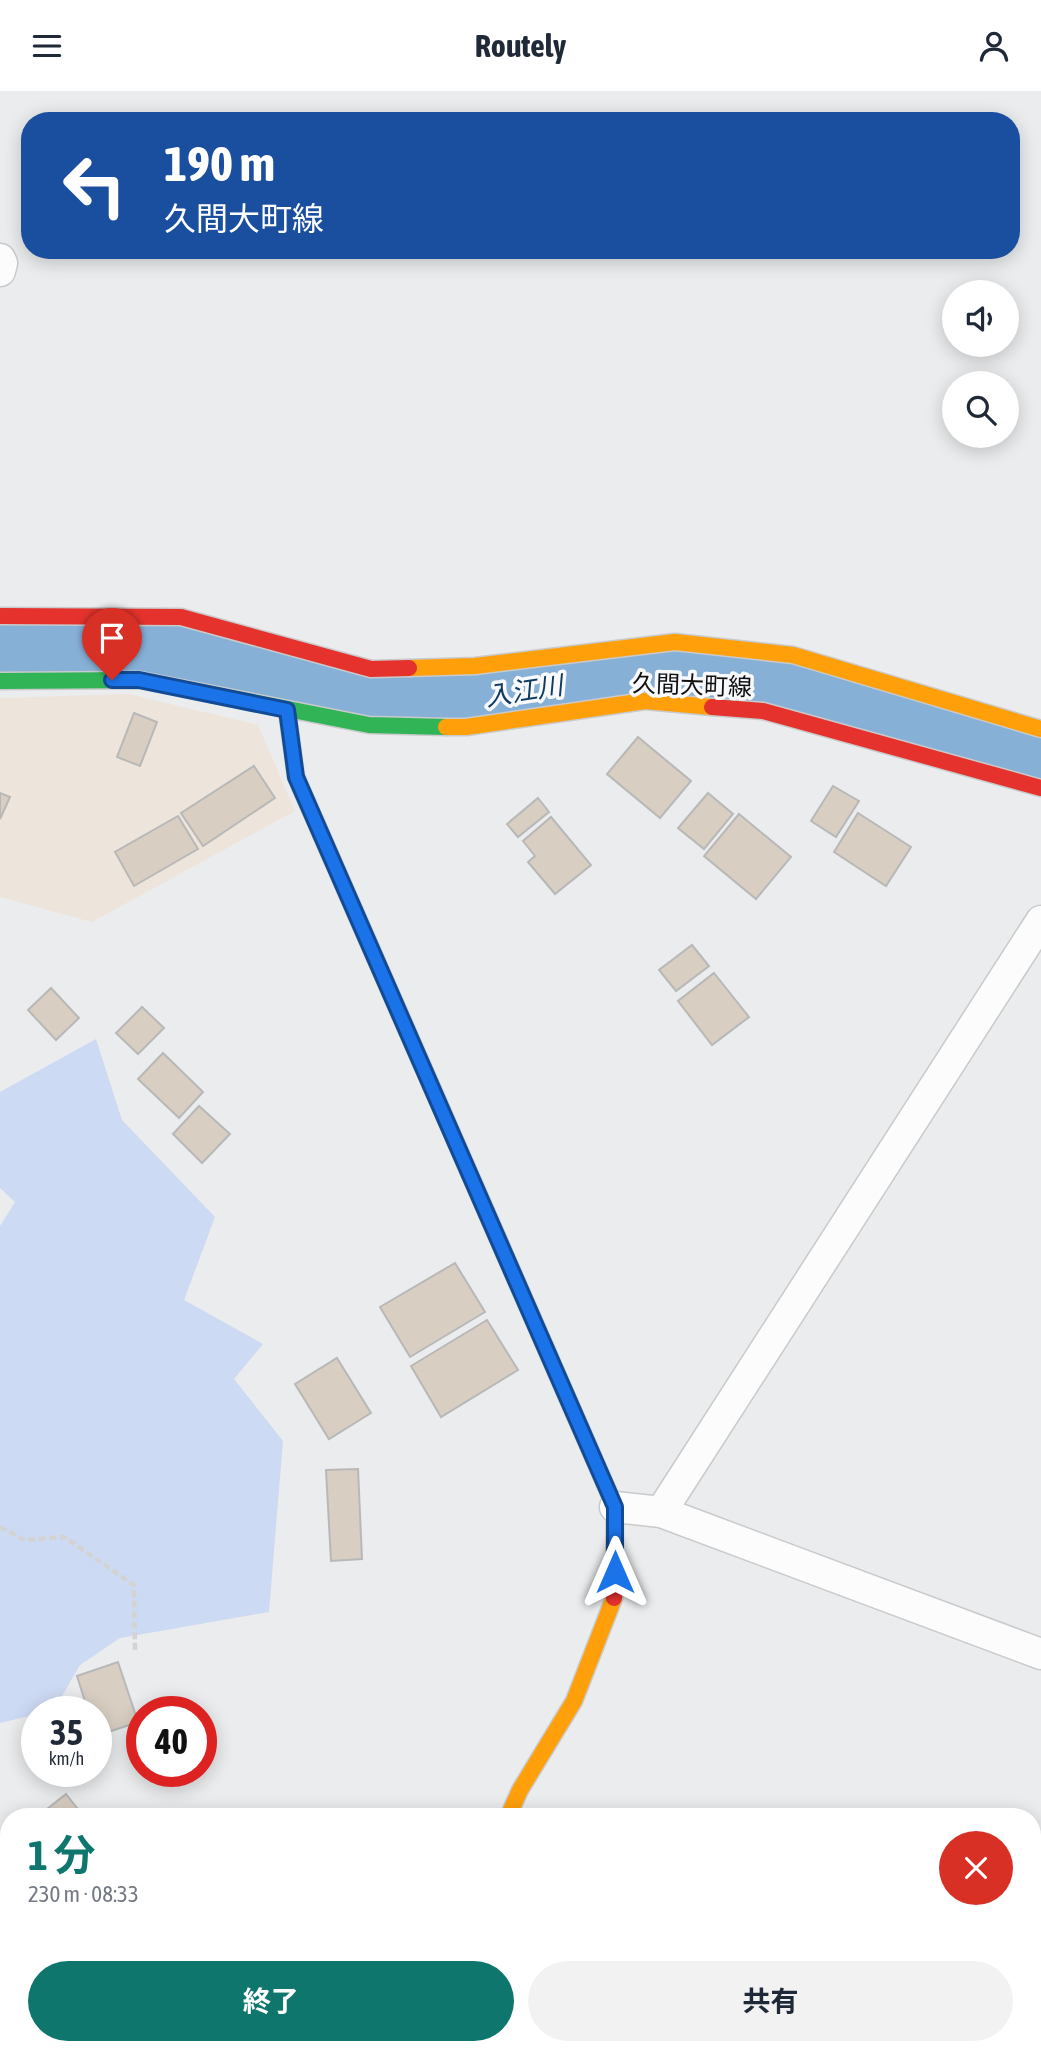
<!DOCTYPE html>
<html lang="ja">
<meta charset="utf-8">
<style>
:root{--surface:#fff;--page:#f2f2f3;--text:#1f2937;--muted:#747a83;--accent:#0f766e}
body{margin:0;font-family:"Asap Condensed","Noto Sans JP",sans-serif;background:var(--page);color:var(--text);height:100vh;display:flex;flex-direction:column;font-size:26px;white-space:nowrap}
*{box-sizing:border-box;margin:0}
p{font-size:23px;color:var(--muted)}
.icon{flex:none;width:38px;height:38px;fill:none;stroke:currentColor;stroke-width:2;stroke-linecap:round;stroke-linejoin:round}
.map{position:relative;flex:1;overflow:hidden}
.panel{position:absolute;left:0px;top:1717px;width:1041px;height:247px;display:flex;flex-direction:column;background:var(--surface);border-radius:28px 28px 0 0;box-shadow:0 4px 18px #0003}
.panel>*{flex:none}
.banner{position:absolute;left:21px;top:21px;width:999px;height:147px;border-radius:28px;box-shadow:0 4px 18px #0003;background:#1a4fa0;color:#fff;overflow:hidden}
.fabs{position:absolute;left:942px;top:189px;display:grid;gap:14px}
.fabs a{display:grid;place-items:center;width:77px;height:77px;border-radius:50%;background:var(--surface);box-shadow:0 4px 18px #0003;font-size:35px}
.speed{position:absolute;left:21px;top:1605px;display:flex;gap:14px;font-size:35px;font-weight:700;text-align:center}
.speed>*{display:grid;place-content:center;width:91px;height:91px;border-radius:50%;background:var(--surface);box-shadow:0 4px 18px #0003;line-height:1}
.speed small{font-size:18px;font-weight:400}
.speed .limit{border:10px solid #d22;background:#fff;color:#111}
.pin{position:absolute;display:grid;place-items:center;width:60px;height:60px;color:#fff;margin:-72px -30px;border-radius:50% 50% 50% 0;rotate:-45deg;box-shadow:0 0 7px #0007}
.pin .icon{rotate:45deg}
.me{position:absolute;width:77px;margin:-38px;rotate:0deg;stroke-linejoin:round;filter:drop-shadow(0 0 5px #0008)}
.turn{display:flex;align-items:center;gap:24px;height:147px;padding:0 28px;font-size:32px}
.turn .icon{width:91px;height:91px;stroke-width:2.5}
.turn b{display:block;font-size:49px;line-height:60px}
.round{display:grid;place-items:center;flex:none;width:74px;height:74px;border-radius:37px;background:var(--page)}
.head{display:flex;align-items:center;justify-content:space-between;height:119px;padding:0 28px}
h1{font-size:42px;font-weight:700;line-height:52px;color:var(--accent)}
.cta{display:flex;gap:14px;margin-top:auto;padding:14px 28px}
.cta a{flex:1;height:80px;border-radius:42px;background:var(--accent);color:#fff;font-size:28px;font-weight:700;line-height:80px;text-align:center}
.cta a+a{background:var(--page);color:var(--text)}
header{display:flex;justify-content:space-between;align-items:center;height:91px;padding:0 28px;background:var(--surface);font-size:32px;font-weight:700}
.map>svg:first-child{display:block}
</style>
<header><svg class="icon" aria-label="menu" viewBox="0 0 24 24"><path d="M4 6h16M4 12h16M4 18h16"/></svg>Routely<svg class="icon" aria-label="person" viewBox="0 0 24 24"><circle cx="12" cy="8" r="4"/><path d="M4 21q1-7 8-7t8 7"/></svg></header>
<div class="map">
<svg width="1041" height="1963" viewBox="0 0 1041 1963">
<rect width="100%" height="100%" fill="#ebeced"/>
<polygon fill="#ede5db" points="129,603 258,634 295,720 92,831 0,806 0,607"/>
<polygon fill="#cddaf3" points="96,948 122,1029 215,1126 184,1209 263,1253 234,1288 283,1350 269,1521 120,1547 80,1574 54,1619 37,1620 37,1623 0,1632 0,1135 15,1111 0,1097 0,1001"/>
<g fill="none" stroke-linecap="round" stroke-linejoin="round">
<g stroke="#87b0d7" stroke-width="10">
<polyline points="1032,1923 1041,1900"/>
<polyline points="1018,1963 1021,1955"/>
</g>
<polyline stroke="#87b0d7" stroke-width="58" points="0,556 105,552 220,568 371,605 468,609 664,577 806,595 1041,668"/>
</g>
<g fill="#d8cec2" stroke="#b8b8b8" stroke-width="2">
<polygon points="134,622 157,631 140,675 117,666"/>
<polygon points="638,646 691,690 660,727 607,683"/>
<polygon points="254,675 275,707 203,755 181,722"/>
<polygon points="833,695 859,710 836,746 811,730"/>
<polygon points="0,702 10,706 0,728"/>
<polygon points="708,702 733,723 704,758 678,737"/>
<polygon points="538,707 549,721 518,746 507,733"/>
<polygon points="858,722 911,756 886,795 834,761"/>
<polygon points="739,723 791,766 756,808 704,765"/>
<polygon points="178,725 198,758 134,795 115,761"/>
<polygon points="551,726 591,774 555,803 528,771 535,765 523,750"/>
<polygon points="692,854 709,875 676,900 659,879"/>
<polygon points="714,882 749,926 712,954 678,910"/>
<polygon points="51,897 79,927 56,949 28,919"/>
<polygon points="142,916 164,937 138,963 116,942"/>
<polygon points="163,962 203,1001 179,1027 138,988"/>
<polygon points="199,1015 230,1043 202,1072 173,1043"/>
<polygon points="455,1172 485,1221 410,1266 380,1216"/>
<polygon points="487,1229 518,1279 441,1326 411,1275"/>
<polygon points="337,1267 371,1322 329,1348 295,1293"/>
<polygon points="358,1378 362,1468 331,1470 326,1379"/>
<polygon points="118,1571 138,1631 96,1645 96,1620 88,1620 77,1585"/>
<polygon points="66,1703 84,1726 37,1726"/>
<polygon points="301,1955 347,1955 357,1963 293,1963"/>
</g>
<g fill="none" stroke-linecap="round" stroke-linejoin="round">
<g stroke="#c9cacb" stroke-width="33">
<g id="street">
<polyline points="0,168 2,172 0,180"/>
<polyline points="615,1416 661,1421 1041,1563"/>
<polyline points="661,1421 1041,830"/>
<polyline points="479,1955 483,1963"/>
<polyline points="112,1963 117,1955"/>
</g>
</g>
<g stroke="#c9cacb" stroke-width="19">
<g id="fast">
<polyline points="0,590 140,589 369,634 446,636"/>
<polyline points="287,619 296,686 447,1031"/>
</g>
</g>
<g stroke="#c9cacb" stroke-width="19">
<g id="slow">
<polyline points="409,577 475,575 675,551 793,564 1041,638"/>
<polyline points="446,636 466,636 645,610 712,616"/>
<polyline points="508,1726 520,1699 574,1610 614,1507"/>
</g>
</g>
<g stroke="#c9cacb" stroke-width="19">
<g id="jam">
<polyline points="0,525 181,526 371,578 409,577"/>
<polyline points="712,616 763,620 1041,697"/>
<polyline points="447,1031 615,1416 614,1507"/>
</g>
</g>
<g stroke="#d3d3d4" stroke-width="4.5" stroke-dasharray="7 3.5" stroke-linecap="butt">
<polyline points="0,1436 25,1449 64,1446 134,1494 135,1561"/>
<polyline points="0,1769 9,1775"/>
</g>
<use href="#street" stroke="#fcfcfc" stroke-width="30"/>
<use href="#fast" stroke="#30b455" stroke-width="16"/>
<use href="#slow" stroke="#ff9f0a" stroke-width="16"/>
<use href="#jam" stroke="#e5322d" stroke-width="16"/>
</g>
<g fill="none" stroke-linecap="round" stroke-linejoin="round">
<g stroke="#114b97" stroke-width="18">
<polyline id="route" points="112,589 139,589 287,619 296,686 615,1416 615,1481"/>
</g>
<use href="#route" stroke="#1a73e8" stroke-width="12"/>
</g>
<g text-anchor="middle" dominant-baseline="central" stroke-width="7" stroke-linejoin="round" paint-order="stroke">
<g font-size="24" fill="#101011" stroke="#f8f9fc">
<text transform="translate(692 594) rotate(2)">久間大町線</text>
</g>
<g font-size="26" font-style="italic" fill="#103b61" stroke="#f8f9fc">
<text transform="translate(524 600) rotate(-9)">入江川</text>
</g>
</g>
</svg>
<div class="fabs">
<a><svg class="icon" aria-label="sound" viewBox="0 0 24 24"><path d="M4 9h4l5-4v14l-5-4H4zM17 9q2 3 0 6"/></svg></a>
<a><svg class="icon" aria-label="search" viewBox="0 0 24 24"><circle cx="10" cy="10" r="6"/><path d="M15 15l6 6"/></svg></a>
</div>
<div class="speed"><div>35<small>km/h</small></div><div class="limit">40</div></div>
<div class="pin" style="left:112px;top:589px;background:#d93025"><svg class="icon" aria-label="arrive" viewBox="0 0 24 24"><path d="M6 21V4h12l-3 4 3 4H6"/></svg></div>
<svg class="me" style="left:615px;top:1481px" viewBox="-20 -20 40 40"><path d="M0-17L14 15 0 8-14 15z" fill="#1a73e8" stroke="#fff" stroke-width="4"/></svg>
<div class="banner">
<div class="turn"><svg class="icon" aria-label="left" viewBox="0 0 24 24"><path d="M17 20v-9H6M10 6l-5 5 5 5"/></svg><div><b>190 m</b>久間大町線</div></div>
</div>
<section class="panel">
<div class="head"><div><h1>1 分</h1><p>230 m · 08:33</p></div><a class="round" style="background:#d93025;color:#fff"><svg class="icon" aria-label="close" viewBox="0 0 24 24"><path d="M6 6l12 12M18 6L6 18"/></svg></a></div>
<div class="cta"><a>終了</a><a>共有</a></div>
</section>
</div>
